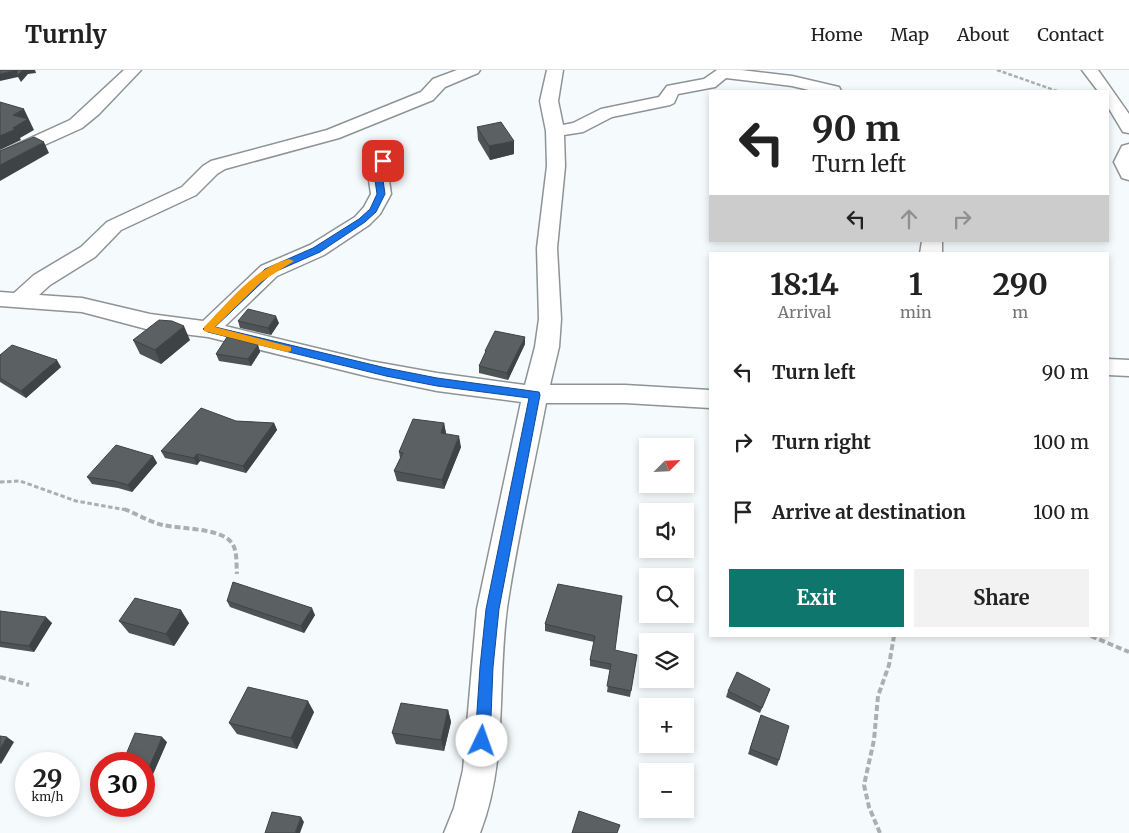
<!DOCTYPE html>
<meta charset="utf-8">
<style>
:root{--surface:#fff;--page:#f2f2f2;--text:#222;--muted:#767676;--line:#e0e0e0;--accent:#0f766e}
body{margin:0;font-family:Merriweather,serif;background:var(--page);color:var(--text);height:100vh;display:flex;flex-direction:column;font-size:19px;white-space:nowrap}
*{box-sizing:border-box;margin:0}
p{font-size:16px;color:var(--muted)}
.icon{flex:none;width:28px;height:28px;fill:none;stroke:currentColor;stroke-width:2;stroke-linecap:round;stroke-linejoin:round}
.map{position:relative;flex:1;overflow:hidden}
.drawer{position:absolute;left:709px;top:182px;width:400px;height:385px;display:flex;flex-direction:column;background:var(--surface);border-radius:0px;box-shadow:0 2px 8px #0003}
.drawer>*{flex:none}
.top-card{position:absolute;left:709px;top:20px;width:400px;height:152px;border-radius:0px;box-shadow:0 2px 8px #0003;background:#fff;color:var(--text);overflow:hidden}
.needle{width:32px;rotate:66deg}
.controls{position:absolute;left:639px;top:368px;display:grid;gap:10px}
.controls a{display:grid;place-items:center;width:55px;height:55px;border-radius:0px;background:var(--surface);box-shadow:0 2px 8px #0003;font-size:25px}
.speed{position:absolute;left:15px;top:682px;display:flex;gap:10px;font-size:25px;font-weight:700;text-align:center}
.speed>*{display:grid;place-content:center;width:65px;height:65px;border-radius:50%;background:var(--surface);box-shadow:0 2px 8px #0003;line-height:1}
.speed small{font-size:12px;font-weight:400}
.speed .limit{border:8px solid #d22;background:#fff;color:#111}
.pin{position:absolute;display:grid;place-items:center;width:42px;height:42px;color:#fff;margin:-21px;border-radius:10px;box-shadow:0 2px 8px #0006}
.me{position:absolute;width:55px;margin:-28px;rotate:3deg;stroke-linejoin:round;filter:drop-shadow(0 0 4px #0008)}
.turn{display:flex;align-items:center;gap:18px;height:105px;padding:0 20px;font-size:22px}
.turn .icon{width:65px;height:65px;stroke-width:2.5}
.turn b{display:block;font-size:35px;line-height:42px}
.lanes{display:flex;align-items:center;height:48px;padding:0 20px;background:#0003;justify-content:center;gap:25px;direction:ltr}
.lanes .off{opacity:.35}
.eta{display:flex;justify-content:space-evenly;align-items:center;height:85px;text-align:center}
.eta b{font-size:30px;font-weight:700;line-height:35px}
.action{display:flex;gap:10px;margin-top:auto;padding:10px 20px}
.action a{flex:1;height:58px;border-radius:0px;background:var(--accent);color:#fff;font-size:20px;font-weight:700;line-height:58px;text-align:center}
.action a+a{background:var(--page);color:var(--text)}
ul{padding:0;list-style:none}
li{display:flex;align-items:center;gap:15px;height:70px;padding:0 20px}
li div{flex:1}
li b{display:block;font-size:19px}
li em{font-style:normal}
header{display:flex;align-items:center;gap:30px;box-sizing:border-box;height:70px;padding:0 25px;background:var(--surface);border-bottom:1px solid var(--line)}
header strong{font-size:24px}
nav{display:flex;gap:28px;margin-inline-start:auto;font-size:18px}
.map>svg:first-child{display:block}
</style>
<header>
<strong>Turnly</strong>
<nav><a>Home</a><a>Map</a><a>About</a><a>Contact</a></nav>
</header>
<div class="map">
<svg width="1129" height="763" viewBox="0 0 1129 763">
<rect width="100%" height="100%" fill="#f5fbfd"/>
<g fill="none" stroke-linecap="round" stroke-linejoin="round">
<g stroke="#8e9395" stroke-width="3">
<g id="street">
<polygon points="124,0 141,0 99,44 82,58 0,95 0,82 70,50"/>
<path d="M457,0H480L478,3L445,17L433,30L339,68L225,99L217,104L196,125L121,160L95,187L50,215L39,225L82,228L150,244L203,251L261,196L310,175L355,147L364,137L371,124L369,110L376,87L383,85L390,87L392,91L389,110L391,124L380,144L369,155L324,185L277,206L225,256L370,291L437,303L525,315L535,277L539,249L537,178L547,96L546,61L540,31L547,0H563L558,31L563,55L573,53L601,39L659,27L667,16L704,9L717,0H741L792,6L839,17L841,21H813L792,16L726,8L715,17L678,24L674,33L670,35L612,47L583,62L564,65L565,96L557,178L561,249L559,277L550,315H625L710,320V338L625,333H546C533,401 517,470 507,538C497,613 508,691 480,763H444L454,738L463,700L477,539L521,332L437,321L370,307L208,267L150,260L82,242L0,236V222L14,223L34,205L81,177L107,152L182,117L203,96L211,91L327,60L421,22L433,9Z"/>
<polygon points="1082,0 1098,0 1129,44 1129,63 1123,62 1108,37 1108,21 1098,21"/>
<polygon points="1129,74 1129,110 1122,108 1114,92 1122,76"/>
<polygon points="922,171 942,171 942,184 920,184"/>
<polygon points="1108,289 1129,290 1129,306 1108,305"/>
</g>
</g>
<polyline stroke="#aaafb0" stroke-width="2.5" stroke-dasharray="4 2" stroke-linecap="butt" points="997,0 1057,21"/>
<polyline stroke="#aaafb0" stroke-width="3" stroke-dasharray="4.5 2.5" stroke-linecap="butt" points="0,412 20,411 76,431 127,440"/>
<g stroke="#aaafb0" stroke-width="4" stroke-dasharray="6 3" stroke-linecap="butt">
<path d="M124,439C137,444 150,452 163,455C180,459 218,458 230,471C238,478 236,494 237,504"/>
<polyline points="1091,566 1129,582"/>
<polyline points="0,607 29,615"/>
<polyline points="880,763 869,737 864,715 874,670 878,626 889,595 894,566"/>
</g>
<use href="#street" fill="#fff" fill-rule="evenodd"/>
</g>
<g fill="#4e5354">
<polygon points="477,57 514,84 490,90 478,70"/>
<polygon points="238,251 279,253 271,265 240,258"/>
<polygon points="133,270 190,270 161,294 140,284"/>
<polygon points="525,274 508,310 479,303 479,296 485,284 485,281"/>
<polygon points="258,275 260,282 251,296 219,291 216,284"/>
<polygon points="0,285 61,297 26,328 0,312"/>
<polygon points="236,351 274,353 277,360 246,403 200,391 197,395 165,388 161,381"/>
<polygon points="444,353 446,364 461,377 444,419 397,411 394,401 400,388 399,382"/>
<polygon points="153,386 157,393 132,422 118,418 92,414 87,407"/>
<polygon points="558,514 615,581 637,585 630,627 607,622 610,600 590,596 590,590 594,572 545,561 545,554"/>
<polygon points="227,531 315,545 304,563 230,537"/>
<polygon points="0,541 52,553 34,582 0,577"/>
<polygon points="119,551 189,553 174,576 129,563"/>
<polygon points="770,619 760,643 726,627 728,621"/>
<polygon points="448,640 451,652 444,681 396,674 392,663"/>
<polygon points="314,642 297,679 237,664 229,653"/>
<polygon points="761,645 779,690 777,696 748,684"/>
<polygon points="167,672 153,704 144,703 144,694"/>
</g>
<g fill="#404345">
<polygon points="16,0 35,0 36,3 28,4 21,12 18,7 0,11 0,4"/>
<polygon points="24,39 34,60 20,68 21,70 0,80 0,66 13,45"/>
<polygon points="514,71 514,84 490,90 489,76"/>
<polygon points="44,72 49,83 0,111 0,95"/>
<polygon points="276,246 279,253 271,265 268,258"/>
<polygon points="184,256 190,270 161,294 155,280"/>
<polygon points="525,267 525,274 508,310 507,303"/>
<polygon points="258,275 260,282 251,296 248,289"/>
<polygon points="57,290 61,297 26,328 21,321"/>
<polygon points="274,353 277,360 246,403 243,396"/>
<polygon points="444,353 446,363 442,373 441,363"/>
<polygon points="459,366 461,377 444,419 442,410"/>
<polygon points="197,384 200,391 197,395 194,388"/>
<polygon points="153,386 157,393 132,422 128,415"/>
<polygon points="312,538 315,545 304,563 301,556"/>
<polygon points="181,540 189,553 174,576 166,564"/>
<polygon points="46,547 52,553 34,582 29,576"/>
<polygon points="308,631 314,642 297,679 291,668"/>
<polygon points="448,640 451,652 444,681 441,670"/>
<polygon points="7,667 14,672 1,694 0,693 0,679"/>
<polygon points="162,667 167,672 153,704 149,698"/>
<polygon points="301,747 304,752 300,763 295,763"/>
</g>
<g fill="#5b6062" stroke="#404345">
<polygon points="0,0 16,0 0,4"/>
<polygon points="17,0 23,0 17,6"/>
<polygon points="0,32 24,39 13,45 28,49 13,58 16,59 0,66"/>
<polygon points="501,52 514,71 489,76 477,57"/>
<polygon points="34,67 44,72 0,95 0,81"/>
<polygon points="248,239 276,246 268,258 238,251"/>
<polygon points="159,250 172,251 184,256 155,280 133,270"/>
<polygon points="495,261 525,267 507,303 479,296 486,281 485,281"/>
<polygon points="227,267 258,275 248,289 216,284"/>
<polygon points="12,275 57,290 21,321 0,308 0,285"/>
<polygon points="201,338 236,351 274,353 243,396 197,384 194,388 161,381"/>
<polygon points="413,349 444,353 441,363 459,366 442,410 394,401 403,383 399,382"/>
<polygon points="116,375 153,386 128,415 114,411 87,407"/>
<polygon points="233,512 312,538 301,556 227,531"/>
<polygon points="558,514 622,526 615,580 637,585 631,621 607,616 611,594 590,590 595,566 545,554"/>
<polygon points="135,528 181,540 166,564 119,551"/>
<polygon points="0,541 46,547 29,576 0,572"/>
<polygon points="737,602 770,619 762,638 728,621"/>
<polygon points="248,617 308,631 291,668 229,653"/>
<polygon points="401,633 448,640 441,670 392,663"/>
<polygon points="761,645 789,656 779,690 750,679"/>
<polygon points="135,663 162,667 149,698 144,698 144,694 122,694"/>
<polygon points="0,666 7,667 0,679"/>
<polygon points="579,741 620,755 617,763 572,763"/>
<polygon points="272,742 301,747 295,763 265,763"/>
</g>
<polygon fill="#1a73e8" stroke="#114b97" points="383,89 387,91 383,110 385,124 376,142 365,152 320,182 272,203 215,257 386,298 437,308 539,322 540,325 499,539 493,597 490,671 488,676 482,678 477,676 475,671 480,597 486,539 529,328 437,316 386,306 208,262 203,259 265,199 313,178 359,149 370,139 377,124 375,110 379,91"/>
<path fill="#f59e0b" d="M289,189L294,191L261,212L215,257L291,277V281L287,282L204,261V257C229,232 254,198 289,189Z"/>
</svg>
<div class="controls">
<a><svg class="needle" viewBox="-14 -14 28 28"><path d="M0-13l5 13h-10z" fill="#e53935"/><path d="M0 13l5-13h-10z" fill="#767676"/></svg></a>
<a><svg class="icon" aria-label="sound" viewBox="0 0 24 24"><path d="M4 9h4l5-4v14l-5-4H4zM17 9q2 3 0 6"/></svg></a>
<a><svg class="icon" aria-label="search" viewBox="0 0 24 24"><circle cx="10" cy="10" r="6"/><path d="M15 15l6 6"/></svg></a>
<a><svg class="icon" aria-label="layers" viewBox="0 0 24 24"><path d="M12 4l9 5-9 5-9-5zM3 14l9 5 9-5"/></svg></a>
<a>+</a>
<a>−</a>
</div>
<div class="speed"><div>29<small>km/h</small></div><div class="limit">30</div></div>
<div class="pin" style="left:383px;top:91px;background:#d93025"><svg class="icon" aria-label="arrive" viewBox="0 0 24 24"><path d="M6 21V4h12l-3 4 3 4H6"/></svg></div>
<svg class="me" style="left:482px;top:671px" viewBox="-20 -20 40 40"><circle r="19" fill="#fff"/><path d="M0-13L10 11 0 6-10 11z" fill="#1a73e8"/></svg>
<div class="top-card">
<div class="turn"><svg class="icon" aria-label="left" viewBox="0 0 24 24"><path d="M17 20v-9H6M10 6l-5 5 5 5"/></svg><div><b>90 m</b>Turn left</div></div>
<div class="lanes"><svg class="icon" aria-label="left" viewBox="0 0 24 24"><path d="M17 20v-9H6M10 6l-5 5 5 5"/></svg><svg class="icon off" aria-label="ahead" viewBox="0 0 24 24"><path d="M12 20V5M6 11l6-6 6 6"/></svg><svg class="icon off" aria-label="right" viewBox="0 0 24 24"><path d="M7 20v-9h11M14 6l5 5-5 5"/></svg></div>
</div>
<section class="drawer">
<div class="eta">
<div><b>18:14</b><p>Arrival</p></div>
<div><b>1</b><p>min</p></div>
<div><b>290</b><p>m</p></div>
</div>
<ul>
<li><svg class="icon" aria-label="left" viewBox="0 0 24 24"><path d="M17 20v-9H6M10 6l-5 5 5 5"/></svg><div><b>Turn left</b></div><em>90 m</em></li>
<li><svg class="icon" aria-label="right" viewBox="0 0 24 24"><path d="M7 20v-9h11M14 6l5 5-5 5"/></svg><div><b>Turn right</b></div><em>100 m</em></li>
<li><svg class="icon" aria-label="arrive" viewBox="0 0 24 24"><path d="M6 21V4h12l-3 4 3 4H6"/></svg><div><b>Arrive at destination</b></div><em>100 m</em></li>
</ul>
<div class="action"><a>Exit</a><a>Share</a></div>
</section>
</div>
